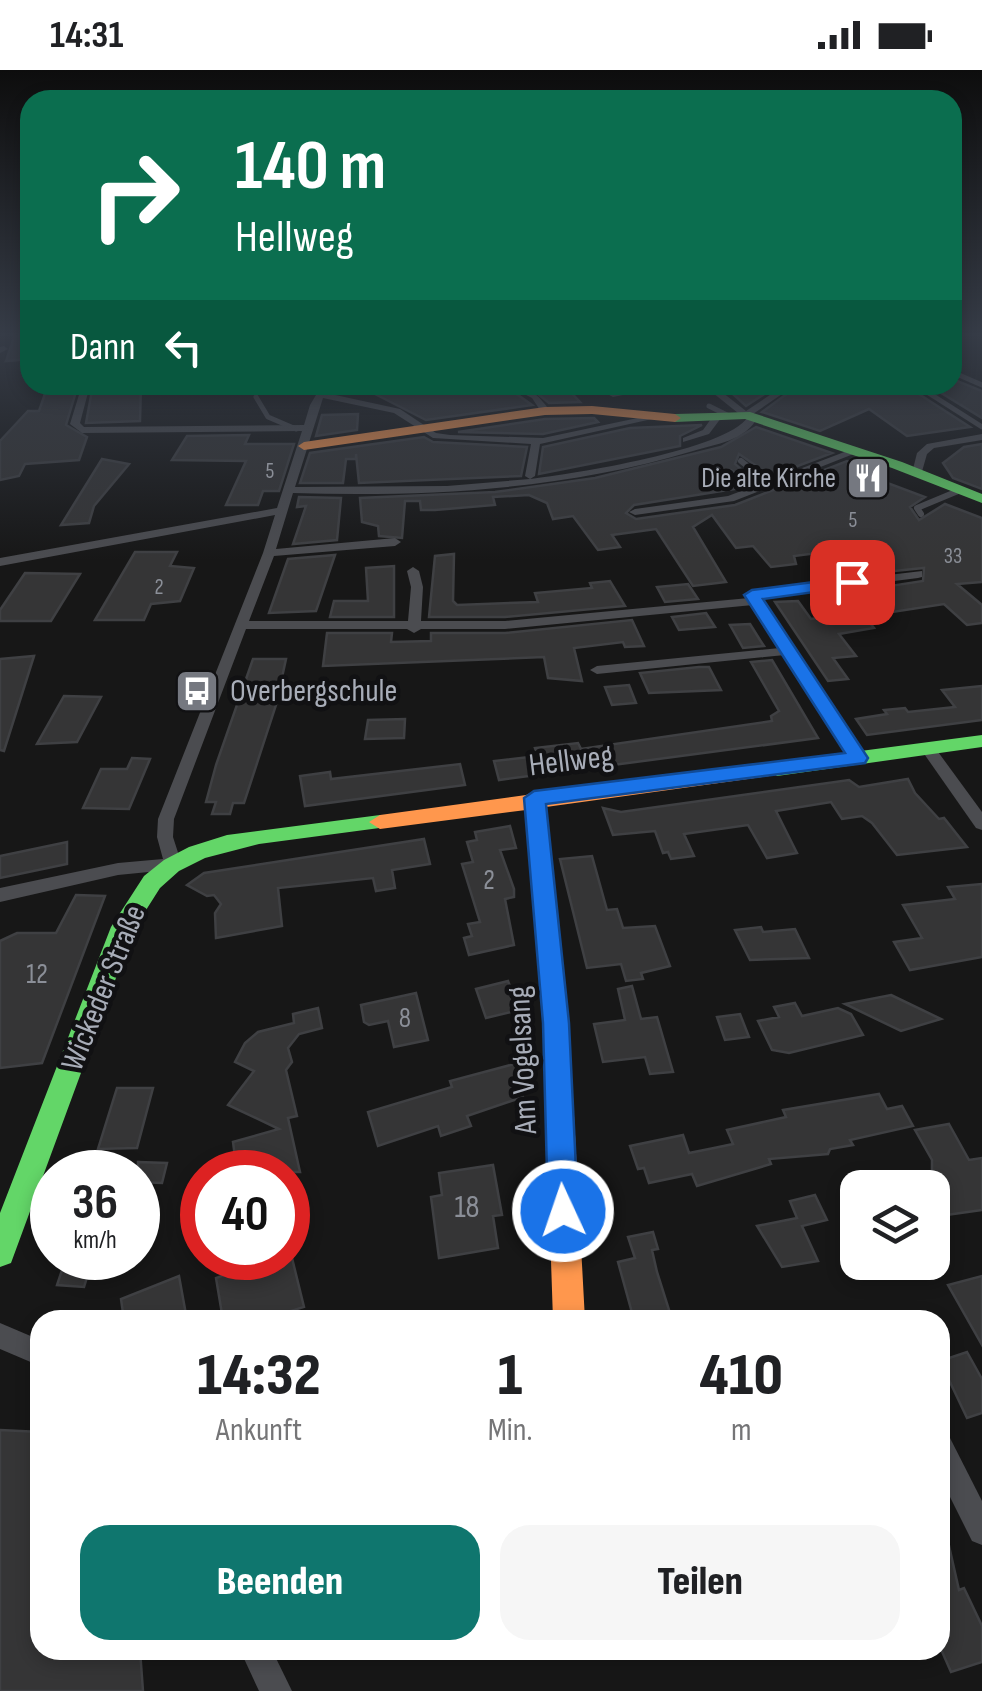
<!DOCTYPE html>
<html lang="de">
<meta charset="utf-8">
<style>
:root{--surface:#fff;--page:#f6f6f6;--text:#202124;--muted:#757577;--accent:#0f766e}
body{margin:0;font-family:"Sofia Sans Condensed",sans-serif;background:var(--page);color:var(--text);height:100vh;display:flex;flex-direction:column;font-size:38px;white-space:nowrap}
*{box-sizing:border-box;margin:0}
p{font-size:32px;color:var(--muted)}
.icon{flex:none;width:55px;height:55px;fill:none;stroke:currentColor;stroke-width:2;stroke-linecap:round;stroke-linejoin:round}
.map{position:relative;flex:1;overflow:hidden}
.panel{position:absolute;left:30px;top:1240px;width:920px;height:350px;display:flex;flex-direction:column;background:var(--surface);border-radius:30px;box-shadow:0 5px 15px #0003}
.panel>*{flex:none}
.top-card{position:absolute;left:20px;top:20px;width:942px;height:305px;border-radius:30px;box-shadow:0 5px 15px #0003;background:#0b6e4f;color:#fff;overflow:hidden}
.controls{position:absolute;left:840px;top:1100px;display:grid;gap:20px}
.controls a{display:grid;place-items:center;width:110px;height:110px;border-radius:20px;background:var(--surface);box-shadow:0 5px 15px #0003;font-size:50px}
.speed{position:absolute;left:30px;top:1080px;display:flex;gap:20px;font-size:50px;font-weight:700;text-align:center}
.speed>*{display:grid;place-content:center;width:130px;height:130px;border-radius:50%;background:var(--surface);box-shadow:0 5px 15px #0003;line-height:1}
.speed small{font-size:25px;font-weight:400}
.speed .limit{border:15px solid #d22;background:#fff;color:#111}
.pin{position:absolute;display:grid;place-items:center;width:85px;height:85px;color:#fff;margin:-42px;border-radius:20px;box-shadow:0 5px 15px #0006}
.me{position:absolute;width:110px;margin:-55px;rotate:357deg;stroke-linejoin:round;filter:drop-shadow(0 0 8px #0008)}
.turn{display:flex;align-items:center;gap:35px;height:210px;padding:0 50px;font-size:45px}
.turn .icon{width:130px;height:130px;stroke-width:2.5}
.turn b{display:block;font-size:70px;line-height:85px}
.then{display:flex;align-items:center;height:95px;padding:0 50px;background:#0003;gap:20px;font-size:38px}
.eta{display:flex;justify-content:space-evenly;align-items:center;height:170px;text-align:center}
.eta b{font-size:60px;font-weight:800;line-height:70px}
.action{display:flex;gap:20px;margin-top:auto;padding:20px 50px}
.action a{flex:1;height:115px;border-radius:30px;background:var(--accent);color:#fff;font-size:40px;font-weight:800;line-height:115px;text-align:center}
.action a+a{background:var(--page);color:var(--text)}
.status{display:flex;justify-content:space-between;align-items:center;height:70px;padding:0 50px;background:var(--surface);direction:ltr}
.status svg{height:28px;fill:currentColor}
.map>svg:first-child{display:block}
</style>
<div class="status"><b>14:31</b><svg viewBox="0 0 49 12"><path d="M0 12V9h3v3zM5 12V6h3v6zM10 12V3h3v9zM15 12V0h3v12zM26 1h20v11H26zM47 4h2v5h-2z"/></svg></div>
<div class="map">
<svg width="982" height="1621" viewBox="0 0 982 1621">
<rect width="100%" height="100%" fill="#171717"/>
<g fill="#353536" stroke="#3f4043" stroke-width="2.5">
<polygon points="30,266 30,289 6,291 14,267"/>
<polygon points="957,311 982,321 982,348 933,318"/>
<polygon points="78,315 66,355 87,367 79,390 25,394 19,406 0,410 0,371 28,341 39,341 47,318"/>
<polygon points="93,315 141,315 140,351 86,353"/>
<polygon points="415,315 504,315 532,335 426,350 371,322"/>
<polygon points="527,315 564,315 580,332 549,333"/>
<polygon points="723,315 778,315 746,336"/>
<polygon points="799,315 911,319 970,357 907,366 869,339 820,361 762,342"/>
<polygon points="358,344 357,360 316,366 322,345"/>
<polygon points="594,348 598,352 543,364 458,362 545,349"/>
<polygon points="702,355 680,366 680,376 539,404 543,377 630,358"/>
<polygon points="756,357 832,383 771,406 739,384 735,394 756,412 749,414 731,400 725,408 735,419 634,435 626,443 636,449 735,435 847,391 881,405 874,408 925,427 910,437 919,450 945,434 982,448 982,512 957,514 982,535 982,553 967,555 944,534 873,545 851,522 923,511 924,498 865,504 841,480 794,486 796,494 771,497 753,476 736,478 712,445 693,457 726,512 693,516 656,459 612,465 620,477 598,480 573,446 553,449 547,433 529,425 493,427 495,435 435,440 421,440 420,431 405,431 402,468 379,466 378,456 362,452 360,428 495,422 595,408 721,377"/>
<polygon points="249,365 245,374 294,374 279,421 263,421 258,435 226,435 246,391 172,390 187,366"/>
<polygon points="424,367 433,372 527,377 521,406 359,413 356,384 356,389 346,389 343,413 300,413 310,383"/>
<polygon points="982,374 982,419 953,408 943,393 964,377"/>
<polygon points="102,389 129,394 94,436 89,453 61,455"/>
<polygon points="299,427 341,428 337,470 293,474 306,436 297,437"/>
<polygon points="135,482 177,482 170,496 194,498 180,531 151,534 144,550 95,550"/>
<polygon points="454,484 453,531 457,535 538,532 535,523 592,518 590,513 610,511 625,536 505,547 429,547 435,486"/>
<polygon points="335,485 316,541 269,543 288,489"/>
<polygon points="394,496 394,547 330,547 334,531 368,531 366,498"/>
<polygon points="25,503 80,504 51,551 0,551 0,540"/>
<polygon points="688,514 698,529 665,532 657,517"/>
<polygon points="798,531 811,549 861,542 874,558 839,564 856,586 833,588 848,609 828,611 775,532"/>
<polygon points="706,543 715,557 679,560 672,547"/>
<polygon points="632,550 644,576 625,577 623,572 574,578 582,611 548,608 544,587 323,596 327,563 392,563 391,572 431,571 431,563 505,563"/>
<polygon points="750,554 760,570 764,576 743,578 730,555"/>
<polygon points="34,586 4,681 0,680 0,589"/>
<polygon points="253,589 286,589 276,635 244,733 233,733 230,744 212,744 216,732 206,732 216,695"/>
<polygon points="772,590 818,668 499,710 494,691 538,686 535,678 578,673 581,679 772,651 771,646 779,641 751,592"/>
<polygon points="699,597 709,597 721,620 649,623 640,603"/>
<polygon points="629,615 636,633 612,635 605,617"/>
<polygon points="982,616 982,650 867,665 856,649 887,644 884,640 905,638 908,642 955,637 942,620"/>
<polygon points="64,626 101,627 77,672 37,674"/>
<polygon points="405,649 404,668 365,669 368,650"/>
<polygon points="132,688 150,689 129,739 83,738 101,699 127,699"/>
<polygon points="460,694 465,715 305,736 300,706 330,702 331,709"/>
<polygon points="908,709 915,723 939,749 944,748 967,777 897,785 872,753 862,746 842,749 831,732 776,741 797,783 767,788 748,755 684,764 694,786 671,789 668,782 663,783 655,761 613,765 603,738 621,742 849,710 859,717"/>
<polygon points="510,756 516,778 500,780 514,819 514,827 505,829 514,875 469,885 464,868 472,866 468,854 480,852 462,794 473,792 467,772 477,770 475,762"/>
<polygon points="424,769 430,794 392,800 395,818 376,821 373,808 278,818 282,856 216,868 215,843 221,834 214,825 207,826 187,815 204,803"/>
<polygon points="67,772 67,794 0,808 0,786"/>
<polygon points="592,786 607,840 617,839 623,858 655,856 670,896 641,903 643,909 626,911 621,894 587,898 560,789"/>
<polygon points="982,814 982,887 910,900 894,872 922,868 903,835 955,829 948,817"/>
<polygon points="76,825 105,826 42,993 0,998 0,871 17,863 56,863"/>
<polygon points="761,857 763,862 795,859 809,888 750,890 735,860"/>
<polygon points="508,911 519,940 486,948 476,919"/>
<polygon points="632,916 641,949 657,947 673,1002 650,1004 645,987 603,992 594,954 625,950 618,919"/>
<polygon points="416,923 428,970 394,977 388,951 369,955 364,952 361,935"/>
<polygon points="891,925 941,949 901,961 845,934"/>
<polygon points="795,933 802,946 838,938 851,944 863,965 789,983 772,980 758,951 779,947 774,937"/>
<polygon points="318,938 322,958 299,964 288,978 292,992 286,1000 297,1046 288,1048 300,1102 258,1102 255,1089 236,1095 233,1072 279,1059 228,1035 254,1001 235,992 245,973 258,962 294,953 293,944"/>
<polygon points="740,944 749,967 725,970 717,947"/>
<polygon points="522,992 531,1013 519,1017 523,1027 467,1046 471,1056 441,1066 438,1056 378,1076 368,1042 452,1017 450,1011"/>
<polygon points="117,1018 153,1018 137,1078 98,1079"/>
<polygon points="879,1024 887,1039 902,1036 913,1056 850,1070 853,1075 830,1079 828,1084 769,1089 771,1094 697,1116 692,1104 649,1113 644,1098 638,1099 630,1076 683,1065 689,1083 714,1078 733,1074 727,1060 786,1047 783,1040"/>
<polygon points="949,1054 969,1090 982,1088 982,1140 932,1147 932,1090 915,1060"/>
<polygon points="138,1092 167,1093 162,1113 138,1112"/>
<polygon points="493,1095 502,1145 493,1146 498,1178 439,1188 431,1127 442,1125 439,1103"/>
<polygon points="815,1125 827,1150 802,1156 818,1191 782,1197 757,1156 797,1148 790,1131"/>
<polygon points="653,1162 658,1179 652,1180 657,1202 670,1243 634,1250 618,1192 635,1188 628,1167"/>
<polygon points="66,1188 93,1188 84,1217 57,1215"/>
<polygon points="270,1188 292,1188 304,1237 262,1250 223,1250 216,1208"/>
<polygon points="179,1206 187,1250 124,1250 121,1229"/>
<polygon points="982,1206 982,1275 948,1215"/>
<polygon points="967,1282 982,1309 982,1343 967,1348 940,1291"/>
<polygon points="0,1360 40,1362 40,1580 140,1580 143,1621 0,1621"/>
<polygon points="947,1467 959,1520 964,1518 982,1556 982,1592 951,1602 940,1577 940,1468"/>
</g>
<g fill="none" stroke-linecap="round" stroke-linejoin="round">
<g stroke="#4b4c50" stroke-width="5">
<polyline points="952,302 982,315"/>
<polyline points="916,315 982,357"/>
<polyline points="325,319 379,315"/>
<polyline points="256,327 268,347 296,359"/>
<polyline points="709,336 729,346"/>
</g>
<g stroke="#4b4c50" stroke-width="6">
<polyline points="741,391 770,414"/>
<polyline points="732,407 747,422"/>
<polyline points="921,444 917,438 958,421"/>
</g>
<g fill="#4b4c50" fill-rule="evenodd">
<polygon points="0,277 4,276 8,279 0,283"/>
<path d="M82,315H90L80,353L84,357L304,355L310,335L322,315H330L326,323L400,339L436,363L450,365L543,368L647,346L652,349L540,374L535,406L530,409C573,404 726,380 748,347H743L703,315H713L746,341L785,315H795L753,344L758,347C745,371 716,374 693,381C562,420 429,427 293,423L276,479L395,468L401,472L395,476L274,486L249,551H408L411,517L407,501L413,497L419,501L423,517L421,551H505L749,528L747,525L753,521L922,501V507L918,508L761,528L866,688L863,692H853L785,585L597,604L590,600L597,596L780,578L753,535L505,559H421L414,563L407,559H246L174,749L173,767L182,795L179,799L118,805L0,832V818L118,793L163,789L157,767L158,749L263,483L275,445L0,496V488L277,438L302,361L82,363L70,354ZM323,328L394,343L433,368L531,374L525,406L530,409L447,416L295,417Z"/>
<path d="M507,315C528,315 538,324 550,341L542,343L532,328Z"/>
<path d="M591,315C601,315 605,320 614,321C626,323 636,317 647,320L613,327Z"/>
<polygon points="713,346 721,348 709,364 683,372 683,368 703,360"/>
<polygon points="982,364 982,370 934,378 927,384 921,405 912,403 917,383 927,374"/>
<polygon points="847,381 856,383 734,431 635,445 629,442 635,439 728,426"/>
<polygon points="928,673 933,675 982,742 982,760 976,758 920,678"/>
<polygon points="0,1253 40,1270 40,1296 0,1279"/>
<polygon points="940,1364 950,1368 982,1431 982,1475 972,1471 940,1407"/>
<polygon points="240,1580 272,1580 292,1621 259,1621"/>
</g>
<g fill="#63d668" fill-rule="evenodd">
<polygon points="750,342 902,392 982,424 982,433 892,398 745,349 675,352 669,348 675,344"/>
<polygon points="982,665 982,677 777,706 767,699 777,692"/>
<polygon points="380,745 391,752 387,757 259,774 205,788 179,801 160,818 134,859 11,1193 0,1197 0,1143 111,857 144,806 164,790 189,777 227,765"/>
</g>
<g fill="#ff974d" fill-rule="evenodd">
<polygon points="592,336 675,344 681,348 675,352 592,344 545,345 304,380 298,376 304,372 545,337"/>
<polygon points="777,692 784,694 787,699 784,704 546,737 569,953 585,1250 553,1250 543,953 526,740 380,759 369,752 380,745 526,725 535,721 542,723"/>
</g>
</g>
<linearGradient id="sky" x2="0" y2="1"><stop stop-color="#0d0d0d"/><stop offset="0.54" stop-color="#363c47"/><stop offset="1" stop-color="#363c47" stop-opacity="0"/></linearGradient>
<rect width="982" height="490" fill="url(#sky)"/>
<polygon fill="#1a73e8" stroke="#114b97" stroke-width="2.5" points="852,507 858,509 858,516 763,529 868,688 865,693 546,734 569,953 578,1141 574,1151 563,1156 553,1151 548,1141 543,953 524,728 534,721 845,683 744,525 752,520"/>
<defs>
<g id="restaurant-square" transform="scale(2.25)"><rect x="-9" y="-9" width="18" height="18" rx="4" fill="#757880" stroke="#111113"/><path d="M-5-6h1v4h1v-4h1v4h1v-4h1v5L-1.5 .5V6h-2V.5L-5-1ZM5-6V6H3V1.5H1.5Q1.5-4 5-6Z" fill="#fff"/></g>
<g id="bus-square" transform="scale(2.25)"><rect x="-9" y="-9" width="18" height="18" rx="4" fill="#757880" stroke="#111113"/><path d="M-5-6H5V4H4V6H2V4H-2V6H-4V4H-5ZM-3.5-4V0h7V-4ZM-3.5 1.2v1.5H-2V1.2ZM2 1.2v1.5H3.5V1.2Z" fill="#fff"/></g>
</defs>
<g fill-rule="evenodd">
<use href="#restaurant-square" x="868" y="408"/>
<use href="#bus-square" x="197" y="621"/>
</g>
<g text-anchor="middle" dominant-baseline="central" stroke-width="9" stroke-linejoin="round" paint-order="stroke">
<g font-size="22" fill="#8b8f98">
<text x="270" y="401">5</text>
<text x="853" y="450">5</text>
<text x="953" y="486">33</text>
<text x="159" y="517">2</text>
</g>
<g font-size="28" fill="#a8adb8" stroke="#111113" text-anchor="end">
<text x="836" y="408">Die alte Kirche</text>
</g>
<g font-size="28" fill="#8b8f98">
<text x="489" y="810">2</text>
<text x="37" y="904">12</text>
<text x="405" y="948">8</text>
</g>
<g font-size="32" fill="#a8adb8" stroke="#111113" text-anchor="start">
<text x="230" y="621">Overbergschule</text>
</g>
<g font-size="32" fill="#a8adb8" stroke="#111113">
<text transform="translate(571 691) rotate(-7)">Hellweg</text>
<text transform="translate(104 918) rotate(-68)">Wickeder Straße</text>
<text transform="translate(523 990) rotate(-93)">Am Vogelsang</text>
</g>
<g font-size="32" fill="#8b8f98">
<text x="467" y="1137">18</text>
</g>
</g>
</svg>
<div class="controls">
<a><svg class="icon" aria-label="layers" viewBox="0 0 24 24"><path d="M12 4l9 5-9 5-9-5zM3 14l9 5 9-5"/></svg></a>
</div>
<div class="speed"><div>36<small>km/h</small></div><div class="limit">40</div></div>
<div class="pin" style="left:852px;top:512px;background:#d93025"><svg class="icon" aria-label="arrive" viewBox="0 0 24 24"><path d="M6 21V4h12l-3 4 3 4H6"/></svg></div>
<svg class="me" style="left:563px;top:1141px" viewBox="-20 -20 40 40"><circle r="17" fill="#1a73e8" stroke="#fff" stroke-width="3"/><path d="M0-11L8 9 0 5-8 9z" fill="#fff"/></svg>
<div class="top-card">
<div class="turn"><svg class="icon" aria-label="right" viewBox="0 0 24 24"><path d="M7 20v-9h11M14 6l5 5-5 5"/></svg><div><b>140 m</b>Hellweg</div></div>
<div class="then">Dann<svg class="icon" aria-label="left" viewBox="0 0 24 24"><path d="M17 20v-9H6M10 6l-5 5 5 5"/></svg></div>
</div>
<section class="panel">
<div class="eta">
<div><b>14:32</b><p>Ankunft</p></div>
<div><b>1</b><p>Min.</p></div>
<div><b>410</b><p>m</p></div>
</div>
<div class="action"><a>Beenden</a><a>Teilen</a></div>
</section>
</div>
